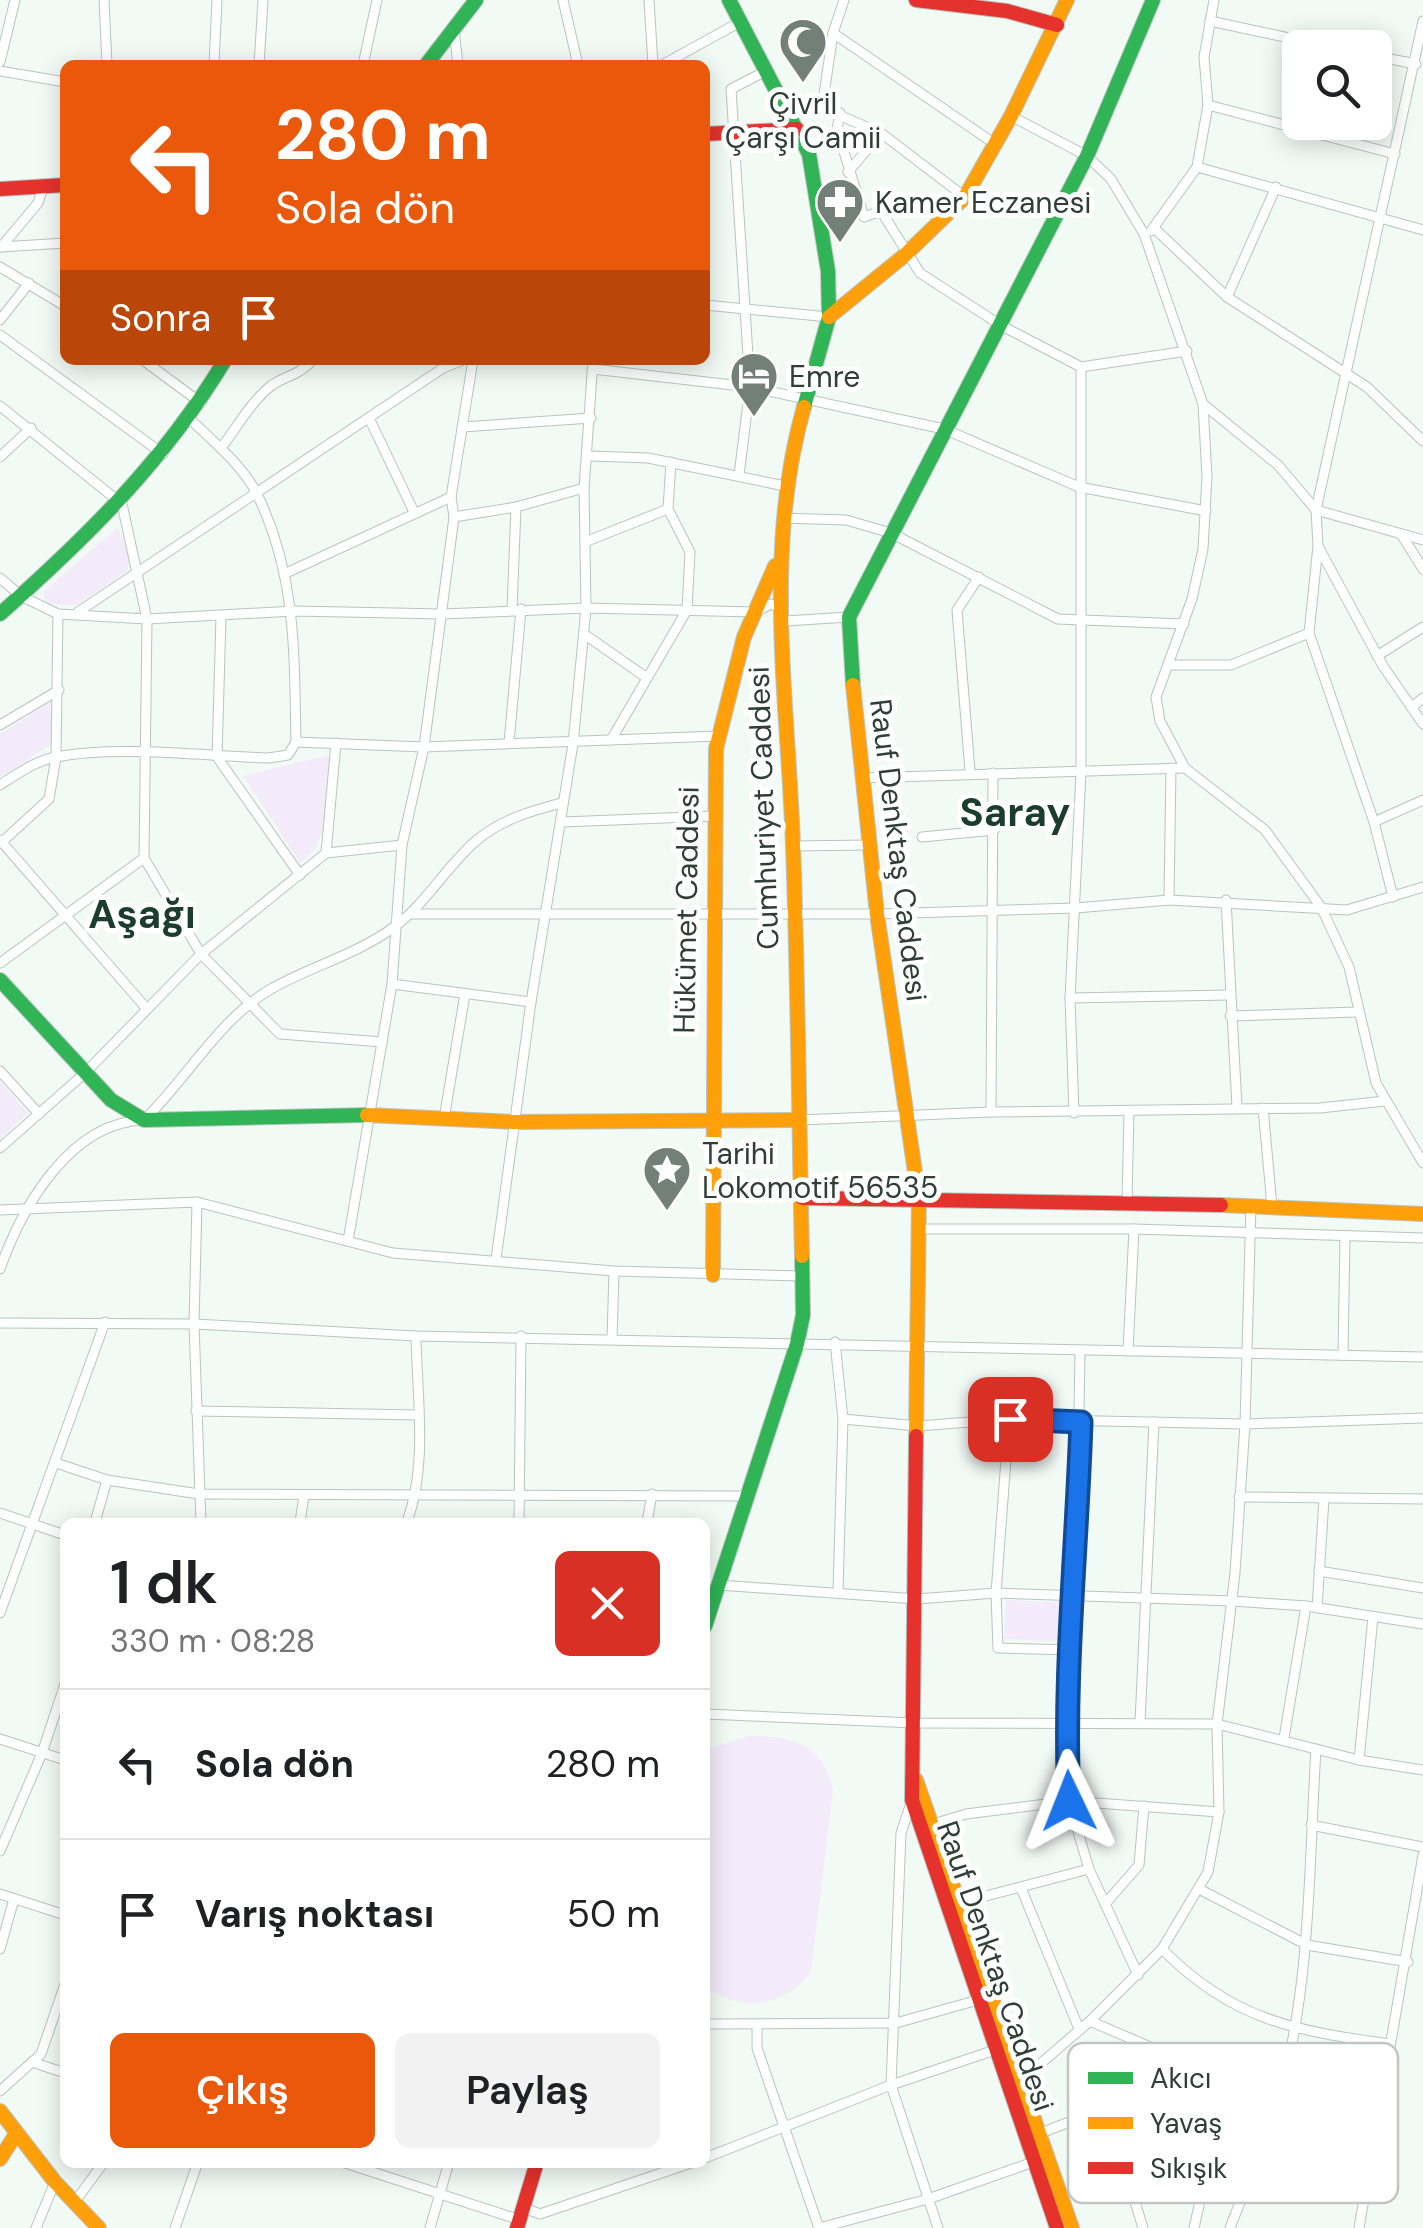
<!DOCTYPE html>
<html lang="tr">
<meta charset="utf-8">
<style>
:root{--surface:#fff;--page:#f2f2f2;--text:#202124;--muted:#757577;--line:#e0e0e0;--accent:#ea580c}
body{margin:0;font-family:"DM Sans",sans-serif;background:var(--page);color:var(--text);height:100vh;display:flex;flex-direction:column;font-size:38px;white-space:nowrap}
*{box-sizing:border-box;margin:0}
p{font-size:32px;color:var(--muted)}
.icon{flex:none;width:55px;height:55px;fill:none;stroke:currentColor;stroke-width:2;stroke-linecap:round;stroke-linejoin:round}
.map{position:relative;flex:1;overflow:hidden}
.drawer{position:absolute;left:60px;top:1518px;width:650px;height:650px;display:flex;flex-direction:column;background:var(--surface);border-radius:15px;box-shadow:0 5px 25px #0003}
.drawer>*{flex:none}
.top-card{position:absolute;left:60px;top:60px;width:650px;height:305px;border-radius:15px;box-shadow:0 5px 25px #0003;background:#ea580c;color:#fff;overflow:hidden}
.buttons{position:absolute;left:1282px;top:30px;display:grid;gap:20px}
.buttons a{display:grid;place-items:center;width:110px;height:110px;border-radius:15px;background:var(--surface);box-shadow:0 5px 25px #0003;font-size:50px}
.pin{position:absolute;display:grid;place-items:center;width:85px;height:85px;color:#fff;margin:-42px;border-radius:20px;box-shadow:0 5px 15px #0006}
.me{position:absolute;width:110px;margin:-55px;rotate:358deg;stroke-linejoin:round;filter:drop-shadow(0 0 8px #0008)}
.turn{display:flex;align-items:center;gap:35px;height:210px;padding:0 50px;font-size:45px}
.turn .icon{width:130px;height:130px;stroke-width:2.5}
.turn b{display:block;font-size:70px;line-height:85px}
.then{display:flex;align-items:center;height:95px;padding:0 50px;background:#0003;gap:20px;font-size:38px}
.round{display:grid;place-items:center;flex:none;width:105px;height:105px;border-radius:15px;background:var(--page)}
.headline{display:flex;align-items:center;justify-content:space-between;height:170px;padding:0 50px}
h1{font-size:60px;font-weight:600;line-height:75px}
.action{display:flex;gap:20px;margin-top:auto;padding:20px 50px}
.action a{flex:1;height:115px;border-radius:15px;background:var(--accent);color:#fff;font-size:40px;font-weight:600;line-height:115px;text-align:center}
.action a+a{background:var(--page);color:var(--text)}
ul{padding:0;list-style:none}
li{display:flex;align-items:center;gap:30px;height:150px;padding:0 50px;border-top:2px solid var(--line)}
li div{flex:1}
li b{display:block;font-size:38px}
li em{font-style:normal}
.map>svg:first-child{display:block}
</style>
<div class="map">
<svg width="1423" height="2228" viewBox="0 0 1423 2228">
<rect width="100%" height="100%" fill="#f2faf6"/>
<g fill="#f3ebf9">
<polygon points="118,527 130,559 127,571 76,605 46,604 43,592"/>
<polygon points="51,702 52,744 0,777 0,734"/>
<path d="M329,755C327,787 332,845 300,863L243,776Z"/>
<polygon points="0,1081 28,1113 0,1139"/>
<polygon points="1006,1600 1066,1603 1066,1642 1004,1639"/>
<path d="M749,1736C791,1736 823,1744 833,1790L811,1971C786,2008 739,2013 705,1986V1750Z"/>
</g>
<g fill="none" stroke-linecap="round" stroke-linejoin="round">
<g stroke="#b9c4bf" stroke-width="11">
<g id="street">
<polyline points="104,0 107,65"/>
<polyline points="563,0 578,65"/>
<polyline points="649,0 653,65"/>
<polyline points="844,0 833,33 822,108 881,133 965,197"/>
<polyline points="1210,21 1335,48"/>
<polyline points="454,29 458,65"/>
<polyline points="833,33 995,144"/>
<polyline points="1375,56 1416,64"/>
<polyline points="0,62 15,0"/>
<polyline points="214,65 217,0"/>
<polyline points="259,65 263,0"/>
<polyline points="363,65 377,0"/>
<polyline points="662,65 740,22"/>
<polyline points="0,71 65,82"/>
<polyline points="1208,105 1395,154"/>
<polyline points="840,113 837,129 864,217 881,211 920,273 1002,326 1081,367 1187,351"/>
<polyline points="1011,116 1087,156 1111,179 1144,234 1203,404 1207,477 1203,549 1192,599 1156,697 1160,721 1185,768 1265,830 1321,907 1349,967 1376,1083 1423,1163"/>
<polyline points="1197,167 1423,230"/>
<polyline points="848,172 881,133"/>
<polyline points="816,192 851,185"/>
<polyline points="1155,229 1227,297 1367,387 1423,441"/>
<polyline points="1151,231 1197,167 1208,105 1204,57 1214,0"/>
<polyline points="0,247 65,243"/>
<polyline points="1,247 38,203 43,187"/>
<polyline points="0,267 65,306"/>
<polyline points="1227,297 1276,187"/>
<polyline points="705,305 829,317"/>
<polyline points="0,320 29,283"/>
<polyline points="0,335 163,454"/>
<polyline points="143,360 201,403"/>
<polyline points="593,369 750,387 944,429 1079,487 1206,511"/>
<polyline points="1203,404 1278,465 1316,510 1423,540"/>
<polyline points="0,406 122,504 147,619 144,858 201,954 280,1034 382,1042"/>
<polyline points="369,418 414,512"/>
<polyline points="462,427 591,418"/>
<path d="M221,448C236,429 252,400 272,385C289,374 294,378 313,360"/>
<polyline points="589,456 648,458 785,486"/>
<polyline points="0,457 31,428"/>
<polyline points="739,475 750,387 731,89 764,72"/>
<polyline points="454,517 516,507 584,488"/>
<polyline points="782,518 846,520 891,533 1058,619 1184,624"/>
<polyline points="1401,534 1423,569"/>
<polyline points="585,542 668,509"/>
<polyline points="1319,548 1383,666 1423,724"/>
<polyline points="284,574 451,497"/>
<polyline points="0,578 21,596 58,614 147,619 294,611 443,614 586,608 755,612 771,604 782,609"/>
<polyline points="512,610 516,507"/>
<polyline points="78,612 443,368 463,360"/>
<polyline points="221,617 217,757 300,875"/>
<polyline points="785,621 849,617"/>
<polyline points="584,634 647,678"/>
<polyline points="1377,656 1423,627"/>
<polyline points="1169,665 1231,665 1309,633"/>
<polyline points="1412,707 1423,698"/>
<polyline points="0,725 59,690"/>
<polyline points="611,740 687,610 690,552 668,509 671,462"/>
<polyline points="296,742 424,747 718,736"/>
<polyline points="509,743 521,609"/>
<polyline points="970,771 957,610 979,577"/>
<polyline points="861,778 1185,768"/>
<path d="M0,785C17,774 35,761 56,757C118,745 205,756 269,758L288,755L296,742C294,654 297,576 257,494C242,465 214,442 191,420"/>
<polyline points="563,822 715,816"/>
<polyline points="1374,822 1423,800"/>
<polyline points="922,837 994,830"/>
<polyline points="0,840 147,1009"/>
<polyline points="2,842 49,799 56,757 58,614"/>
<polyline points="793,846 869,845"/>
<polyline points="326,853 402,845"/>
<polyline points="1393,897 1374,822 1309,633 1318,546 1316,510 1423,21"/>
<polyline points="1169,900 1171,768"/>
<polyline points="1226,900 1237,1107"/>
<polyline points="410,914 877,914 1076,908 1169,900 1347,910 1423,887"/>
<polyline points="0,963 144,858"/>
<polyline points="392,984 531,1002"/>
<polyline points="1070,998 1229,995"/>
<polyline points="1230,1016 1358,1012"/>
<polyline points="0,1071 39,1114"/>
<polyline points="1263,1108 1272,1206"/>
<polyline points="991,1112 993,773"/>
<polyline points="1074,1113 1070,998 1081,772 1081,367"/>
<polyline points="444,1119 465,994"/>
<polyline points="800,1120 991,1112 1320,1108 1385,1101"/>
<polyline points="0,1148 85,1073 201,954 326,853 336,743"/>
<polyline points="197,1202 194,1324 201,1522"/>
<polyline points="1127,1202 1129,1111"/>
<polyline points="0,1210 197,1202 393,1253 614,1271 802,1276"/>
<polyline points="920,1229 1134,1229 1423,1238"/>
<polyline points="348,1241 392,984 402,845 424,747 454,517 451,497 473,360"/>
<polyline points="496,1259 531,1002 573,744 586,608 584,488 593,360"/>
<path d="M0,1269C22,1207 70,1122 144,1120C186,1080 220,1018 271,989C311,966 356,955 394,927C427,903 447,865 478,839C503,819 531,811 561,803"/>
<polyline points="0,1323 194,1324 416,1336 1423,1357"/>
<polyline points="612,1339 614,1271"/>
<polyline points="835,1342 843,1419 838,1591"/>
<polyline points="1128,1351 1134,1229"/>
<polyline points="1080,1352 1076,1597 1065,1722 1069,1801 1089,1869 1138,1975"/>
<polyline points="1343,1355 1345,1236"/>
<polyline points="196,1411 418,1415"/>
<polyline points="843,1419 918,1426 1009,1419 1245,1424 1423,1418"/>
<polyline points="1009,1419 996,1593 998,1648 1071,1650"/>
<polyline points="56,1463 107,1480 199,1494 746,1496"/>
<polyline points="1239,1497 1423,1499"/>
<polyline points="0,1513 65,1535"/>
<polyline points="95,1522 107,1480"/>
<polyline points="300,1522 304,1496"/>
<path d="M407,1522C428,1464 417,1398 416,1336"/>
<polyline points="519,1522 521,1336"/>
<polyline points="647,1522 652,1494"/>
<polyline points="1319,1571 1423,1588"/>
<polyline points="718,1585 917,1599 996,1593 1233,1601 1306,1606 1423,1624"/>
<polyline points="1317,1608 1324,1499"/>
<polyline points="0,1613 105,1322"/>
<polyline points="705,1714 915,1723 1217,1724 1359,1760 1423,1770"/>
<polyline points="1140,1722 1154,1422"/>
<polyline points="1284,1738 1306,1606"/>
<polyline points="0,1739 65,1760"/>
<polyline points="1359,1760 1373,1617"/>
<polyline points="912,1800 901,1833 891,2085 938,2228"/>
<polyline points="930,1825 966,1814 1069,1801 1219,1812"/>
<polyline points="1311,1825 1423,1847"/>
<polyline points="0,1851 42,1753 65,1684"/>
<polyline points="1021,1888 1079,2029"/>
<polyline points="1201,1890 1307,1945 1408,1962"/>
<polyline points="0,1894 65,1915"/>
<polyline points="959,1903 1089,1869"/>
<polyline points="1105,1904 1139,1865 1144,1806"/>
<polyline points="0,1949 14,1899"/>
<path d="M1162,1949C1232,2020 1295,2031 1390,2044"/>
<polyline points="1090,2021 1238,2085 1378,2107"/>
<polyline points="705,2024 896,2023 978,2000"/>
<polyline points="757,2027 757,2048 819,2228 928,2199 1039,2160"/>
<polyline points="32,2062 65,2073"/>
<polyline points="1018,2083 1090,2021 1162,1949 1208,1872 1219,1812 1217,1724 1235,1573 1245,1424 1251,1205"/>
<polyline points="0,2091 41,2054 65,1984"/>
<polyline points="1110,2119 1143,2228"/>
<polyline points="1041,2133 1077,2119 1113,2119 1261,2147"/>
<polyline points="705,2158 891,2085 995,2050"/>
<polyline points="342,2162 520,2220"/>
<polyline points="74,2203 104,2162"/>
<polyline points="522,2207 540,2214 694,2162"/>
<polyline points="36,2228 55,2182"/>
<polyline points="175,2228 198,2162"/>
<polyline points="430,2228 449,2162"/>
<polyline points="1194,2228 1214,2138"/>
<path d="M1230,2228C1247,2183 1268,2138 1281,2092C1311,1980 1309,1864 1316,1749"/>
<polyline points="1359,2228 1423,1855"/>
</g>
</g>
<g stroke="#b9c4bf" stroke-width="16">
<g id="fast">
<polyline points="729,0 809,154 828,271 829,317 804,407"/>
<polyline points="426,65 476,0"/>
<path d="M0,614C87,537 165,460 225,360"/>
<polyline points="853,685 849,617 1087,156 1153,0"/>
<polyline points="0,980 111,1100 144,1120 367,1115"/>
<polyline points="705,1626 797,1344 803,1315 802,1256"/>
</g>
</g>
<g stroke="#b9c4bf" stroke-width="16">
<g id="slow">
<polyline points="829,317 905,255 965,197 1011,116 1067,0"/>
<polyline points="853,685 877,914 919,1199 916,1436"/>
<polyline points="367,1115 513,1122 800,1120"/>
<polyline points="1221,1205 1423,1214"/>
<path d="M802,1256C799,1119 798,982 793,845C788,700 763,550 804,407"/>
<polyline points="713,1275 716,749 744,637 775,566"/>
<polyline points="916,1780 1072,2228"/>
<polyline points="0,2111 55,2182 99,2228"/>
<polyline points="0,2159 16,2134"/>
</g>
</g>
<g stroke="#b9c4bf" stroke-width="16">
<g id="jam">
<polyline points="916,0 1007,11 1057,25"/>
<polyline points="705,134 797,129"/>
<polyline points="0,189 65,185"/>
<polyline points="802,1198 1221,1205"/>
<polyline points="916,1436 912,1800 1057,2228"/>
<polyline points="517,2228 537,2162"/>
</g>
</g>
<use href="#street" stroke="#fdfefe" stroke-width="9"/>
<use href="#fast" stroke="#30b455" stroke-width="14"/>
<use href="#slow" stroke="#ff9f0a" stroke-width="14"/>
<use href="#jam" stroke="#e5322d" stroke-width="14"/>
</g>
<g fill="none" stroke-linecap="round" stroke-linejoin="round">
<g stroke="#114b97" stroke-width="25">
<path id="route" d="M1010,1419L1081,1422C1077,1547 1063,1677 1069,1801"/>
</g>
<use href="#route" stroke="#1a73e8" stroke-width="18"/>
</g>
<defs>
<g id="mosque-pin" transform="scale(2.5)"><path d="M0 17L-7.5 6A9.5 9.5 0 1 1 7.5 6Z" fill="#73807a" stroke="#fff"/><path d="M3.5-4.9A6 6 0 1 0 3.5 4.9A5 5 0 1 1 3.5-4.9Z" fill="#fff"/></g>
<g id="pharmacy-pin" transform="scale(2.5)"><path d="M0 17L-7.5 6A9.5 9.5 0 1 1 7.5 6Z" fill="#73807a" stroke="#fff"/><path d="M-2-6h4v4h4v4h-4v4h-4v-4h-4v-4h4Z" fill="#fff"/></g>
<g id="hotel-pin" transform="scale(2.5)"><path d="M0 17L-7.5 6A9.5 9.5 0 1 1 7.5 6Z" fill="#73807a" stroke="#fff"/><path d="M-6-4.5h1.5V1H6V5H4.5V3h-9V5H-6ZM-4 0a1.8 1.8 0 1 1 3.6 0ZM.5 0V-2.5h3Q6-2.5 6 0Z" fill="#fff"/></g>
<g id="sight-pin" transform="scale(2.5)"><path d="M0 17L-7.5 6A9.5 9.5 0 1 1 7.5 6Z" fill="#73807a" stroke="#fff"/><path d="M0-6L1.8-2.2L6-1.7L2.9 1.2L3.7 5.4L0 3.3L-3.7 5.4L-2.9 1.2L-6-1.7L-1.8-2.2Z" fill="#fff"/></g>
</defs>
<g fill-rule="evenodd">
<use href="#mosque-pin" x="803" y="42"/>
<use href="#pharmacy-pin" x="840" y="202"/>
<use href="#hotel-pin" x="754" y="376"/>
<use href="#sight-pin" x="667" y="1170"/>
</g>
<g text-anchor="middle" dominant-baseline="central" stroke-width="10" stroke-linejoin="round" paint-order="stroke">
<g font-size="30" fill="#2f3f38" stroke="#fff" text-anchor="start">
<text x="803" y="103" text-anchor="middle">Çivril<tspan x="803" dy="34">Çarşı Camii</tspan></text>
<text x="875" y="202">Kamer Eczanesi</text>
<text x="789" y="376">Emre</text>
<text x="702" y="1153">Tarihi<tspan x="702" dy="34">Lokomotif 56535</tspan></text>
</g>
<g font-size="30" fill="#2f3f38" stroke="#fff">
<text transform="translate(763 808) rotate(-92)">Cumhuriyet Caddesi</text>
<text transform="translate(899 850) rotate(83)">Rauf Denktaş Caddesi</text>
<text transform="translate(686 910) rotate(-89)">Hükümet Caddesi</text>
<text transform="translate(996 1966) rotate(71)">Rauf Denktaş Caddesi</text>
</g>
<g font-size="40" font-weight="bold" fill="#1a3d2f" stroke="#fff">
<text x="1015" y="812">Saray</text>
<text x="142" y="914">Aşağı</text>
</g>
</g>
<rect x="1068" y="2043" width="330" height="160" rx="15" fill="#fff" stroke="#c1c5c3" stroke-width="2.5"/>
<rect x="1088" y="2072" width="45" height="12" fill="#30b455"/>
<rect x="1088" y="2117" width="45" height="12" fill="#ff9f0a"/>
<rect x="1088" y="2162" width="45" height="12" fill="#e5322d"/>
<g font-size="28" fill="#2f3f38">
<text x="1150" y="2088">Akıcı</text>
<text x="1150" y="2133">Yavaş</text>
<text x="1150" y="2178">Sıkışık</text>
</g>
</svg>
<div class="buttons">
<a><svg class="icon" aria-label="search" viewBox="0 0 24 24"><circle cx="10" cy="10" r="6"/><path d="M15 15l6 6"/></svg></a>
</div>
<div class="pin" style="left:1010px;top:1419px;background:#d93025"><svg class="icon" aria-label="arrive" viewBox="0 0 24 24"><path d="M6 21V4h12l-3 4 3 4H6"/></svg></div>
<svg class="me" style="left:1069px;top:1801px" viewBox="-20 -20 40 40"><path d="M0-17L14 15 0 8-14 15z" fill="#1a73e8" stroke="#fff" stroke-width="4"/></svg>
<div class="top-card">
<div class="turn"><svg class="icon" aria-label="left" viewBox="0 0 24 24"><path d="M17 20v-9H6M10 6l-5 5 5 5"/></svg><div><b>280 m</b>Sola dön</div></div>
<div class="then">Sonra<svg class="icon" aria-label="arrive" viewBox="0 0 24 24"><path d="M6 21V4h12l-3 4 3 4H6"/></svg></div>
</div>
<section class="drawer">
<div class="headline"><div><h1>1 dk</h1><p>330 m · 08:28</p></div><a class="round" style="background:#d93025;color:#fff"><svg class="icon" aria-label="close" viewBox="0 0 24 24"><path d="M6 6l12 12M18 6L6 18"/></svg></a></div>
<ul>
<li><svg class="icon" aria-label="left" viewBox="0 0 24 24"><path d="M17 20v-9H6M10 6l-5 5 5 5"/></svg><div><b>Sola dön</b></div><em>280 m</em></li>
<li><svg class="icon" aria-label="arrive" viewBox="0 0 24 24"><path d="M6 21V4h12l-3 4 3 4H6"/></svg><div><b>Varış noktası</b></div><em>50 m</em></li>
</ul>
<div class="action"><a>Çıkış</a><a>Paylaş</a></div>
</section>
</div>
